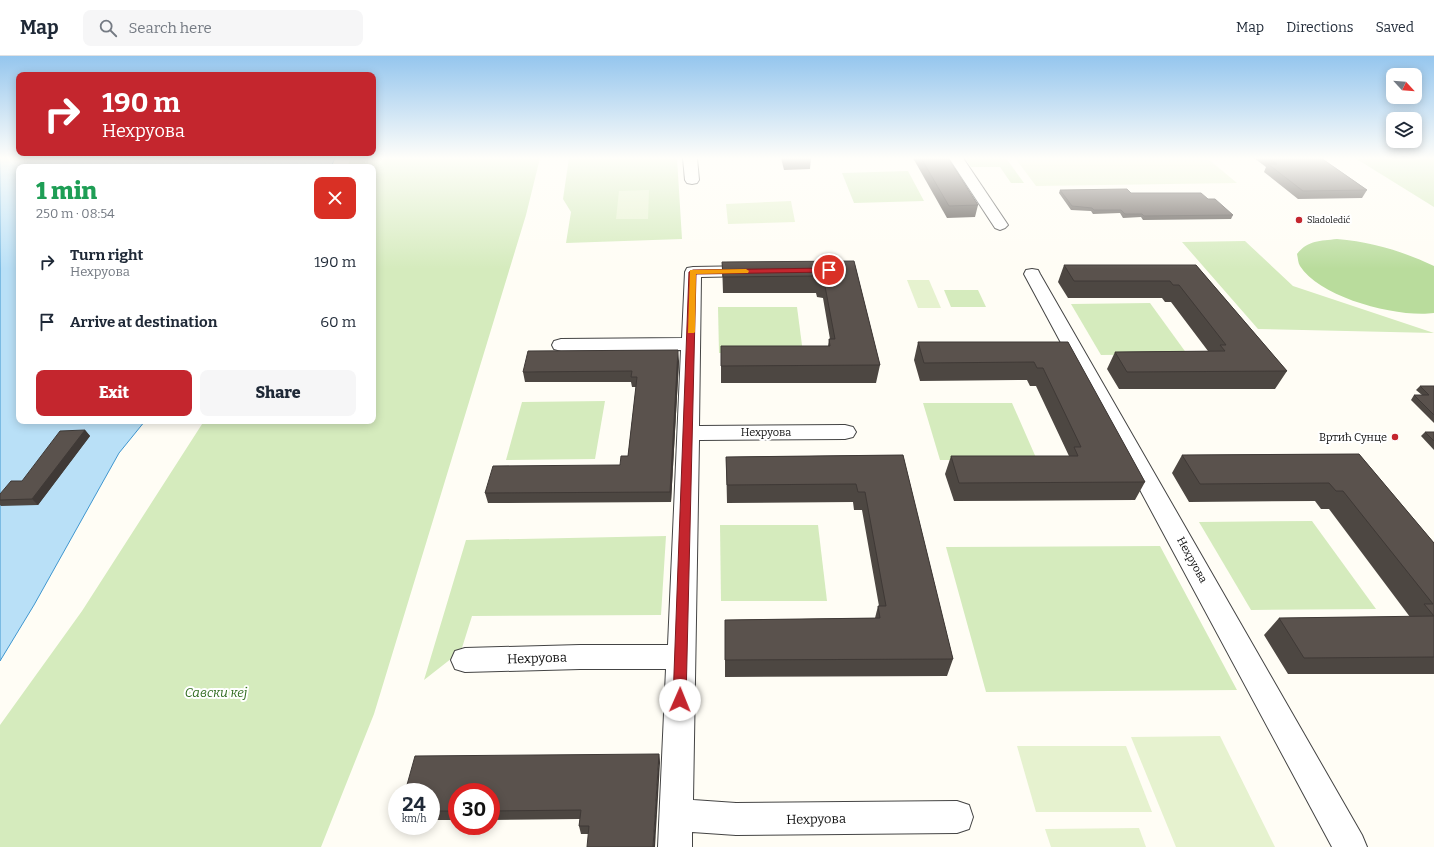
<!DOCTYPE html>
<meta charset="utf-8">
<style>
:root{--surface:#fff;--page:#f6f6f7;--text:#1f2937;--muted:#747a83;--line:#e0e1e3;--accent:#c4262e}
body{margin:0;font-family:Bitter,serif;background:var(--page);color:var(--text);height:100vh;display:flex;flex-direction:column;font-size:15px;white-space:nowrap}
*{box-sizing:border-box;margin:0}
p{font-size:13px;color:var(--muted)}
.icon{flex:none;width:22px;height:22px;fill:none;stroke:currentColor;stroke-width:2;stroke-linecap:round;stroke-linejoin:round}
.map{position:relative;flex:1;overflow:hidden}
.details{position:absolute;left:16px;top:108px;width:360px;height:260px;display:flex;flex-direction:column;background:var(--surface);border-radius:8px;box-shadow:0 2px 10px #0003}
.details>*{flex:none}
.top-card{position:absolute;left:16px;top:16px;width:360px;height:84px;border-radius:8px;box-shadow:0 2px 10px #0003;background:#c4262e;color:#fff;overflow:hidden}
.needle{width:26px;rotate:116deg}
.buttons{position:absolute;left:1386px;top:12px;display:grid;gap:8px}
.buttons a{display:grid;place-items:center;width:36px;height:36px;border-radius:8px;background:var(--surface);box-shadow:0 2px 10px #0003;font-size:20px}
.speed{position:absolute;left:388px;top:727px;display:flex;gap:8px;font-size:20px;font-weight:700;text-align:center}
.speed>*{display:grid;place-content:center;width:52px;height:52px;border-radius:50%;background:var(--surface);box-shadow:0 2px 10px #0003;line-height:1}
.speed small{font-size:10px;font-weight:400}
.speed .limit{border:6px solid #d22;background:#fff;color:#111}
.pin{position:absolute;display:grid;place-items:center;width:34px;height:34px;color:#fff;margin:-17px;border:2px solid #fff;border-radius:50%;box-shadow:0 1px 4px #0007}
.me{position:absolute;width:44px;margin:-22px;rotate:1deg;stroke-linejoin:round;filter:drop-shadow(0 0 3px #0008)}
.turn{display:flex;align-items:center;gap:14px;height:84px;padding:0 20px;font-size:18px}
.turn .icon{width:52px;height:52px;stroke-width:2.5}
.turn b{display:block;font-size:28px;line-height:34px}
.round{display:grid;place-items:center;flex:none;width:42px;height:42px;border-radius:8px;background:var(--page)}
.headline{display:flex;align-items:center;justify-content:space-between;height:68px;padding:0 20px}
h1{font-size:24px;font-weight:800;line-height:30px;color:#1e9e55}
.cta{display:flex;gap:8px;margin-top:auto;padding:8px 20px}
.cta a{flex:1;height:46px;border-radius:8px;background:var(--accent);color:#fff;font-size:16px;font-weight:800;line-height:46px;text-align:center}
.cta a+a{background:var(--page);color:var(--text)}
ul{padding:0;list-style:none}
li{display:flex;align-items:center;gap:12px;height:60px;padding:0 20px}
li div{flex:1}
li b{display:block;font-size:15px}
li em{font-style:normal}
header{display:flex;align-items:center;gap:24px;box-sizing:border-box;height:56px;padding:0 20px;background:var(--surface);border-bottom:1px solid var(--line)}
header strong{font-size:19px}
nav{display:flex;gap:22px;margin-inline-start:auto;font-size:14px}
.search{width:280px;height:36px;background:var(--page);display:flex;align-items:center;gap:10px;box-sizing:border-box;padding:0 14px;border-radius:8px;color:var(--muted);font-size:15px}
.map>svg:first-child{display:block}
</style>
<header>
<strong>Map</strong>
<div class="search"><svg class="icon" aria-label="search" viewBox="0 0 24 24"><circle cx="10" cy="10" r="6"/><path d="M15 15l6 6"/></svg>Search here</div>
<nav><a>Map</a><a>Directions</a><a>Saved</a></nav>
</header>
<div class="map">
<svg width="1434" height="791" viewBox="0 0 1434 791">
<rect width="100%" height="100%" fill="#fffdf5"/>
<g fill="#d5ebbd">
<polygon points="351,102 540,102 526,159 374,658 321,791 0,791 0,669 82,555 204,365 373,365 373,111 347,111"/>
<polygon points="569,102 677,102 682,183 566,187 571,156 563,143"/>
<polygon points="965,102 1006,102 1024,127 1011,127 1000,111 971,111"/>
<polygon points="1355,102 1434,102 1434,151"/>
<polygon points="908,115 924,145 854,147 842,117"/>
<polygon points="1245,185 1293,230 1434,277 1258,273 1182,186"/>
<polygon points="944,234 978,234 986,251 951,251"/>
<polygon points="1150,247 1187,298 1101,299 1071,248"/>
<polygon points="718,251 797,251 803,297 719,297"/>
<polygon points="605,345 595,403 506,404 522,346"/>
<polygon points="923,347 1012,347 1037,404 940,404"/>
<polygon points="1312,465 1376,553 1251,554 1199,466"/>
<polygon points="720,469 818,469 827,545 721,545"/>
<polygon points="666,480 661,559 472,560 461,595 424,624 466,484"/>
<polygon points="1160,490 1237,634 986,636 946,491"/>
</g>
<path fill="#b9dc9c" d="M1337,183C1372,186 1402,195 1434,210V257C1398,262 1320,242 1300,210C1298,207 1298,202 1297,198C1308,184 1320,185 1337,183Z"/>
<g fill="#e6f2cf">
<polygon points="1015,102 1207,102 1237,127 1036,130"/>
<polygon points="649,134 648,163 616,163 619,135"/>
<polygon points="791,145 795,166 728,168 726,148"/>
<polygon points="907,224 929,224 941,252 918,252"/>
<polygon points="1220,680 1275,791 1176,791 1131,681"/>
<polygon points="1017,690 1126,690 1152,756 1036,756"/>
<polygon points="1139,772 1146,791 1051,791 1045,773"/>
</g>
<polygon fill="#b9e0f7" stroke="#3f96cf" points="0,102 335,102 331,111 19,111 19,365 145,365 119,397 34,549 0,605"/>
<g fill="none" stroke-linecap="round" stroke-linejoin="round">
<g stroke="#444" stroke-width="2">
<g id="street">
<polygon points="683,102 697,102 699,124 697,127 692,128 687,127 685,124"/>
<polygon points="949,102 963,102 1008,169 1005,172 1000,174 995,172"/>
<polygon points="752,210 758,211 760,215 758,219 752,220 701,221 699,370 845,369 853,371 856,376 853,381 845,383 699,384 693,744 736,747 957,745 969,749 973,761 969,773 957,777 736,779 692,776 692,791 658,791 666,613 580,613 465,616 455,613 451,604 455,595 465,592 580,589 668,589 681,294 561,295 554,293 552,289 554,285 561,283 682,282 685,216 687,212 693,211"/>
<polygon points="1032,213 1038,214 1040,218 1362,779 1367,791 1332,791 1024,218 1026,214"/>
</g>
</g>
<use href="#street" fill="#fff" fill-rule="evenodd"/>
</g>
<g fill="#4d4742">
<polygon points="781,102 811,102 810,113 784,114"/>
<polygon points="913,102 948,102 978,149 975,161 947,162"/>
<polygon points="1254,102 1321,102 1367,134 1362,142 1298,143 1264,116 1266,111"/>
<polygon points="1060,134 1208,143 1233,159 1231,163 1143,164 1141,161 1123,162 1120,157 1093,158 1091,155 1071,154 1059,137"/>
<polygon points="854,205 880,309 876,327 721,327 721,290 828,290 829,283 830,283 823,242 817,241 816,237 723,237 722,206"/>
<polygon points="1064,209 1196,209 1287,315 1275,333 1119,333 1107,313 1115,296 1208,295 1171,246 1165,246 1162,242 1068,242 1058,226"/>
<polygon points="918,286 1068,286 1145,426 1135,444 954,445 945,418 951,400 1069,400 1036,330 1030,330 1027,324 920,325 914,304"/>
<polygon points="679,305 671,446 488,447 485,437 620,409 628,400 636,331 632,331 631,326 525,326 523,316"/>
<polygon points="1420,330 1434,330 1434,367 1411,344 1414,339 1422,339 1416,334"/>
<polygon points="85,374 90,380 38,449 1,450 0,449 0,438 22,425"/>
<polygon points="1425,376 1434,376 1434,394 1421,380"/>
<polygon points="1359,398 1434,487 1434,618 1288,618 1264,579 1279,562 1410,561 1329,453 1321,453 1315,445 1189,446 1172,417 1182,399"/>
<polygon points="903,399 953,603 947,620 725,621 725,564 875,562 878,550 879,550 862,454 854,454 853,446 727,447 726,401"/>
<polygon points="659,698 660,707 588,778 581,778 579,770 580,763 491,764 491,736 457,736 457,764 431,764 431,736"/>
</g>
<g fill="#3f3936">
<polygon points="678,294 679,305 671,446 670,436"/>
<polygon points="85,374 90,380 38,449 32,443"/>
<polygon points="659,698 660,707 655,791 653,791"/>
</g>
<g fill="#5a524d" stroke="#3f3936">
<polygon points="921,102 948,102 978,149 949,150"/>
<polygon points="1269,102 1321,102 1367,134 1303,135 1268,108 1277,108"/>
<polygon points="1127,133 1131,137 1201,137 1208,143 1215,143 1233,159 1144,160 1142,158 1125,158 1121,154 1094,154 1092,152 1072,150 1060,134"/>
<polygon points="854,205 880,309 721,310 721,290 830,290 829,283 835,283 824,225 819,225 818,220 723,221 722,206"/>
<polygon points="1064,209 1196,209 1287,315 1127,316 1115,296 1225,295 1220,289 1226,289 1179,229 1173,229 1170,225 1074,225"/>
<polygon points="918,286 1068,286 1145,426 959,427 951,400 1078,400 1074,391 1081,391 1043,312 1037,312 1034,306 924,307"/>
<polygon points="678,294 670,436 485,437 493,410 620,409 621,400 628,400 637,321 631,321 632,315 523,316 528,295"/>
<polygon points="1420,330 1434,330 1434,359 1414,339 1429,339"/>
<polygon points="85,374 32,443 0,444 0,438 11,425 22,425 60,375"/>
<polygon points="1425,376 1434,376 1434,385"/>
<polygon points="1359,398 1434,487 1434,601 1304,602 1279,562 1434,560 1424,548 1433,548 1343,435 1336,435 1329,427 1200,428 1182,399"/>
<polygon points="903,399 953,603 725,604 725,564 880,562 878,550 886,550 865,436 858,436 856,428 727,429 726,401"/>
<polygon points="659,698 653,791 587,791 589,770 579,770 581,754 491,755 491,736 457,736 457,755 431,755 431,736 405,736 415,700"/>
</g>
<linearGradient id="sky" x2="0" y2="1"><stop stop-color="#95c6ee"/><stop offset="0.48" stop-color="#fffefa"/><stop offset="1" stop-color="#fffefa" stop-opacity="0"/></linearGradient>
<rect width="1434" height="213" fill="url(#sky)"/>
<polygon fill="#c4262e" stroke="#7f191e" points="829,212 832,214 831,216 696,218 686,644 684,648 680,650 675,648 673,644 689,216 693,214"/>
<polygon fill="#f59e0b" points="746,213 749,215 748,217 696,218 695,276 694,277 688,277 690,214"/>
<g fill="#c4262e" stroke="#fff" stroke-width="1.5">
<circle cx="1299" cy="164" r="4"/>
<circle cx="1395" cy="381" r="4"/>
</g>
<g text-anchor="middle" dominant-baseline="central" stroke-width="4" stroke-linejoin="round" paint-order="stroke">
<g font-size="9" fill="#111" stroke="#fff" text-anchor="start">
<text x="1307" y="164">Sladoledić</text>
</g>
<g font-size="11" fill="#111" stroke="#fff">
<text x="766" y="376">Нехруова</text>
<text transform="translate(1192 504) rotate(61)">Нехруова</text>
</g>
<g font-size="11" fill="#111" stroke="#fff" text-anchor="end">
<text x="1387" y="381">Вртић Сунце</text>
</g>
<g font-size="13" fill="#111" stroke="#fff">
<text transform="translate(537 602) rotate(-2)">Нехруова</text>
<text transform="translate(816 763) rotate(-1)">Нехруова</text>
</g>
<g font-size="13" font-style="italic" fill="#2f6b1f" stroke="#fff">
<text x="216" y="636">Савски кеј</text>
</g>
</g>
</svg>
<div class="buttons">
<a><svg class="needle" viewBox="-14 -14 28 28"><path d="M0-13l5 13h-10z" fill="#e53935"/><path d="M0 13l5-13h-10z" fill="#747a83"/></svg></a>
<a><svg class="icon" aria-label="layers" viewBox="0 0 24 24"><path d="M12 4l9 5-9 5-9-5zM3 14l9 5 9-5"/></svg></a>
</div>
<div class="speed"><div>24<small>km/h</small></div><div class="limit">30</div></div>
<div class="pin" style="left:829px;top:214px;background:#d93025"><svg class="icon" aria-label="arrive" viewBox="0 0 24 24"><path d="M6 21V4h12l-3 4 3 4H6"/></svg></div>
<svg class="me" style="left:680px;top:644px" viewBox="-20 -20 40 40"><circle r="19" fill="#fff"/><path d="M0-13L10 11 0 6-10 11z" fill="#c4262e"/></svg>
<div class="top-card">
<div class="turn"><svg class="icon" aria-label="right" viewBox="0 0 24 24"><path d="M7 20v-9h11M14 6l5 5-5 5"/></svg><div><b>190 m</b>Нехруова</div></div>
</div>
<section class="details">
<div class="headline"><div><h1>1 min</h1><p>250 m · 08:54</p></div><a class="round" style="background:#d93025;color:#fff"><svg class="icon" aria-label="close" viewBox="0 0 24 24"><path d="M6 6l12 12M18 6L6 18"/></svg></a></div>
<ul>
<li><svg class="icon" aria-label="right" viewBox="0 0 24 24"><path d="M7 20v-9h11M14 6l5 5-5 5"/></svg><div><b>Turn right</b><p>Нехруова</p></div><em>190 m</em></li>
<li><svg class="icon" aria-label="arrive" viewBox="0 0 24 24"><path d="M6 21V4h12l-3 4 3 4H6"/></svg><div><b>Arrive at destination</b></div><em>60 m</em></li>
</ul>
<div class="cta"><a>Exit</a><a>Share</a></div>
</section>
</div>
